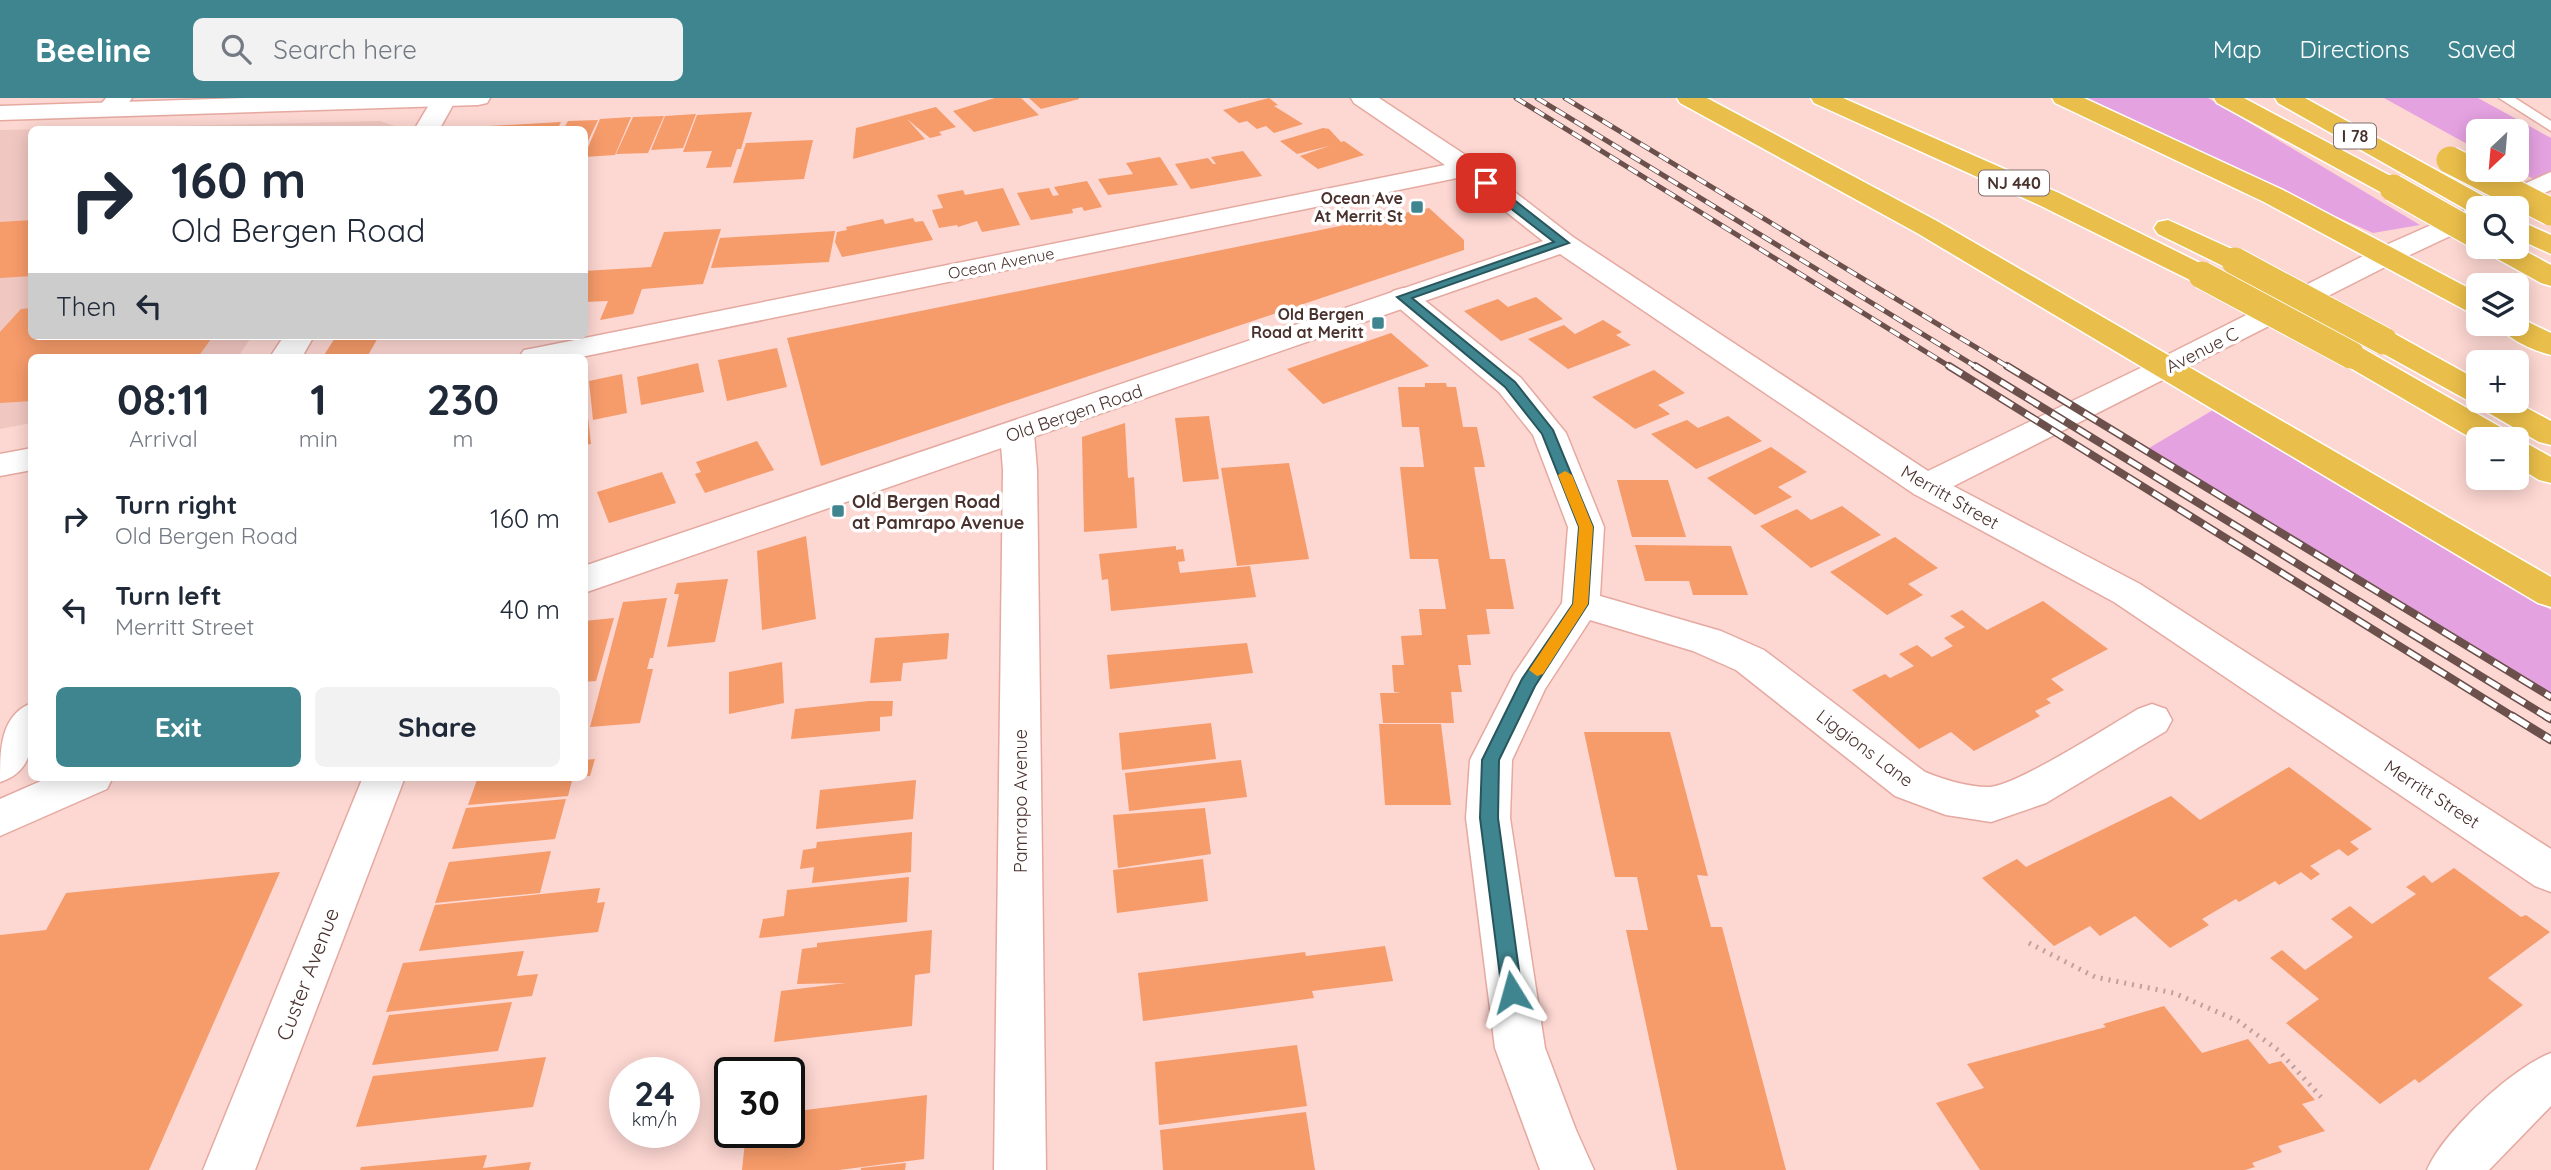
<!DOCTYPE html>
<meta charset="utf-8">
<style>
:root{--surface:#fff;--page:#f2f2f3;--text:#1f2937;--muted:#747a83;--accent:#3f858f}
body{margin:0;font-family:Quicksand,sans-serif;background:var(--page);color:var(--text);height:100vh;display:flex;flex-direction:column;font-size:26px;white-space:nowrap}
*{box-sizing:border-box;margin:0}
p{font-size:23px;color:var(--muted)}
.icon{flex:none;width:38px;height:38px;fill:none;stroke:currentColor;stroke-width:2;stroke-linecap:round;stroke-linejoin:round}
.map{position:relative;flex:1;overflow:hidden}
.side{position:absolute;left:28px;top:256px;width:560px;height:427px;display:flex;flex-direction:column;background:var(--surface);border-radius:10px;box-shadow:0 4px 18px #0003}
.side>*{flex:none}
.hud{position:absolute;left:28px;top:28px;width:560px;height:214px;border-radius:10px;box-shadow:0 4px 18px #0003;background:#fff;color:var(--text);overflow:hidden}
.needle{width:46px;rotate:206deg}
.buttons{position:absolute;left:2466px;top:21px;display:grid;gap:14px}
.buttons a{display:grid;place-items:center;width:63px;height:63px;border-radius:10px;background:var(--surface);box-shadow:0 4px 18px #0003;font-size:35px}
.speed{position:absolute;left:609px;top:959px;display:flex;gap:14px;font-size:35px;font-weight:700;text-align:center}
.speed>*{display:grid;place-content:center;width:91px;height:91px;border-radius:50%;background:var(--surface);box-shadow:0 4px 18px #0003;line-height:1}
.speed small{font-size:18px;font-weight:400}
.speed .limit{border:4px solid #111;border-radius:10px;background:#fff;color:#111}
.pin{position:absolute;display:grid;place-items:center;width:60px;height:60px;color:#fff;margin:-30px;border-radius:14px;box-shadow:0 4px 10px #0006}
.me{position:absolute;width:77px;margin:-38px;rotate:352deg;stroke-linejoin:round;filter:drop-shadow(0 0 5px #0008)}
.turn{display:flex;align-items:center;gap:24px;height:147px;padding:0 28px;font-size:32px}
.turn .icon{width:91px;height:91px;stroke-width:2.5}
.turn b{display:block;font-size:49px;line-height:60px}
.then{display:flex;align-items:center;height:66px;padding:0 28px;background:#0003;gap:14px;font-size:26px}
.eta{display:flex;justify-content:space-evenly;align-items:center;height:119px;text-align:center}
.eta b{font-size:42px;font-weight:700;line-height:49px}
.cta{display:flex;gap:14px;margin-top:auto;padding:14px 28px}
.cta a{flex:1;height:80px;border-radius:10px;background:var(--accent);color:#fff;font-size:28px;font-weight:700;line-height:80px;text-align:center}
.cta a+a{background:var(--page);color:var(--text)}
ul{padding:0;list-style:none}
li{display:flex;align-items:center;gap:21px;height:91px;padding:0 28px}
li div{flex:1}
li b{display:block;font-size:26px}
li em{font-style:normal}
header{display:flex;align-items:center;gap:42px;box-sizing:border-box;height:98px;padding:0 35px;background:var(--accent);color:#fff}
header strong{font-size:33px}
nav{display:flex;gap:38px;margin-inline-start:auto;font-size:24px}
.search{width:490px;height:63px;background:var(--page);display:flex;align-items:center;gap:18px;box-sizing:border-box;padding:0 24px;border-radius:10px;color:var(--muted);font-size:26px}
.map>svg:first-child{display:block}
</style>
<header>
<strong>Beeline</strong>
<div class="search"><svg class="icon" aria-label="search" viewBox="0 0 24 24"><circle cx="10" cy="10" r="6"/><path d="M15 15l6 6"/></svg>Search here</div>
<nav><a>Map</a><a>Directions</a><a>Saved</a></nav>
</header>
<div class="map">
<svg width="2551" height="1072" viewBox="0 0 2551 1072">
<rect width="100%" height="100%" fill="#fdd7d2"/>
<polygon fill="#f1c7c1" points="380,23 395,28 392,32 32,32 32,238 252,238 238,259 32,259 31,325 0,331 0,32"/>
<g fill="#e5a2e1">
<polygon points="2070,0 2208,0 2420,127 2373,135"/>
<polygon points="2384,0 2478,0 2551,40 2551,90 2516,72 2516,33 2478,33 2478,52"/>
<polygon points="2213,312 2551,512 2551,597 2144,353"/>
</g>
<g fill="#f69b6a">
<polygon points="995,0 1021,0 1039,17 974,34 953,13"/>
<polygon points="1029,0 1079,0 1079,1 1041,11"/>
<polygon points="1269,0 1278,7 1274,8 1303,26 1274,35 1266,28 1257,31 1247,23 1239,25 1223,12"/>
<polygon points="936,9 956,29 939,34 942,37 930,40 907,21 925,41 853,61 856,30"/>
<polygon points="752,14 741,51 737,51 731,69 706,70 712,53 683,54 697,17"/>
<polygon points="696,16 683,50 651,52 665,18"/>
<polygon points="664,18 648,55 616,56 633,19"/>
<polygon points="631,19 615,57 584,59 600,21"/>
<polygon points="598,22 584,51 584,32 563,32 568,23"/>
<polygon points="561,24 557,32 471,32 471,29"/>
<polygon points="1323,30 1329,31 1341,44 1344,43 1364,57 1318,71 1300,58 1329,48 1297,56 1280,43"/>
<polygon points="813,42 804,81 733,85 746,45"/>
<polygon points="1243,53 1262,78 1191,91 1175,66 1208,60 1213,66 1216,66 1211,59"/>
<polygon points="1160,59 1178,87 1108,97 1098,81 1133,76 1126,65"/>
<polygon points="1087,83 1102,109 1084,113 1082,109 1072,111 1073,115 1031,122 1017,95 1049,90 1053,98 1059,97 1054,89"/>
<polygon points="1003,90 1020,127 982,134 977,123 958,129 957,127 939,130 932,112 943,110 937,97 963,92 965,97"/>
<polygon points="1429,110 1464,142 1464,152 821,368 787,240"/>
<polygon points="913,120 915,124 923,123 933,142 842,159 835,144 837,134 847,132 846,129 883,121 885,126"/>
<polygon points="32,122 32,178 0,180 0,124"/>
<polygon points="721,131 703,186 642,191 633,216 600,222 608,203 584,204 584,173 651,169 664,134"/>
<polygon points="835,133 829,164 711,170 720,140"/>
<polygon points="1536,199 1563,221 1501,243 1464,213 1498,201 1508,209"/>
<polygon points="32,210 32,238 213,238 198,259 32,259 32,303 0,305 0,234 21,211"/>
<polygon points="1603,222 1622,234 1616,237 1631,247 1568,271 1528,241 1564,227 1575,236"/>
<polygon points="1391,235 1429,268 1323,306 1287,271"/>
<polygon points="336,238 379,238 367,259 323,259"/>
<polygon points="777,250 787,289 727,303 718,262"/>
<polygon points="698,265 704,294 641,307 637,279"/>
<polygon points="1654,272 1685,295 1658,307 1670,316 1635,331 1592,299"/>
<polygon points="622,276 627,315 593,322 589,283"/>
<polygon points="1425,285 1446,285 1447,289 1456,289 1463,329 1477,329 1485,369 1474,369 1490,461 1505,461 1514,511 1486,511 1490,536 1467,537 1471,567 1458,567 1462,594 1451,594 1454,625 1383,625 1380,595 1401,595 1394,594 1392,567 1404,567 1401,538 1422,537 1419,511 1446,511 1438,461 1410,461 1400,369 1424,369 1419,329 1402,329 1398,289 1425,289"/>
<polygon points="1209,318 1219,381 1183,384 1175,320"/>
<polygon points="1728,318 1762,343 1696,371 1651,336 1687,322 1698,330"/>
<polygon points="588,319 591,346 584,347 584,320"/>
<polygon points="1125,325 1128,380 1134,379 1137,430 1084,434 1082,339"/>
<polygon points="757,343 774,372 705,395 695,376 701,374 696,364"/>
<polygon points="1771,349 1807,374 1778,389 1792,399 1755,417 1707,380"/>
<polygon points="1289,365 1309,461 1237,468 1221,370"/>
<polygon points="662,374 676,405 609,425 597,394"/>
<polygon points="1617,382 1668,382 1686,439 1632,439"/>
<polygon points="1842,408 1881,437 1811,470 1760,428 1797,411 1811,422"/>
<polygon points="806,438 816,521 762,532 757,453"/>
<polygon points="1895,439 1938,470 1908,486 1923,497 1887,517 1830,474"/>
<polygon points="1635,447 1731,448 1748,497 1693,497 1689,483 1645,483"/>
<polygon points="1176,448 1176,452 1183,451 1185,463 1178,464 1180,475 1250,468 1256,499 1111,513 1108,481 1102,482 1099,456"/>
<polygon points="728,481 715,544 667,549 679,496 674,496 677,485"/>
<polygon points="667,500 653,560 650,560 647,571 653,571 640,625 590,629 623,504"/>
<polygon points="2043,503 2108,551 2051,581 2064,592 2046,601 2051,605 2035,613 2040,618 1974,653 1951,634 1919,651 1852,592 1885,576 1890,580 1914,568 1899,556 1917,547 1932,559 1953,548 1944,540 1965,529 1950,518 1962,512 1987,532"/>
<polygon points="614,520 596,583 584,584 584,523"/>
<polygon points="949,535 947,561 903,565 901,583 870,585 875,540"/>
<polygon points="1247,545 1253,575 1110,591 1107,557"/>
<polygon points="782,564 784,605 729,616 729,574"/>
<polygon points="869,603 893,603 892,618 880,619 880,633 791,641 795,611"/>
<polygon points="1211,625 1216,661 1122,672 1119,635"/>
<polygon points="1379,626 1441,626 1451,707 1385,707"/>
<polygon points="1584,634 1670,634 1708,778 1697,777 1711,829 1722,829 1786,1072 1677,1072 1626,832 1648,832 1637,779 1615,779"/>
<polygon points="595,661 590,678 584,678 584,662"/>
<polygon points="1241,662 1247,699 1129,713 1125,675"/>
<polygon points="2289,669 2372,731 2350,744 2359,751 2348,758 2339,751 2310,768 2320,776 2311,782 2301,774 2279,787 2275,783 2239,804 2236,801 2202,821 2209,827 2170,850 2135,818 2100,838 2090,828 2054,848 1982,780 2017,761 2026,769 2171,698 2200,722"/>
<polygon points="478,679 573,679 568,698 468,707"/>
<polygon points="916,682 913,721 816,731 820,692"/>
<polygon points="566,701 555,741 452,751 466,710"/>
<polygon points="1205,710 1211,756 1118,770 1113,717"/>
<polygon points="912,734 911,774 812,785 814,769 800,771 803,752 816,750 817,744"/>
<polygon points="551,753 540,795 435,805 449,764"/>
<polygon points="1203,761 1208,803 1117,815 1113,772"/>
<polygon points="2454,770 2521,819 2526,817 2550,834 2488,880 2523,907 2419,985 2415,981 2380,1006 2286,925 2319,901 2270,860 2282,852 2305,872 2353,839 2331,821 2350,808 2372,826 2416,796 2406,789 2424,777 2432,785"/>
<polygon points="280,774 149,1072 0,1072 0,837 46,832 66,795"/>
<polygon points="909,779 907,824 759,840 763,821 784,818 787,792"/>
<polygon points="600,790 597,805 605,804 598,834 419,853 435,807"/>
<polygon points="932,832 930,875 915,877 912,928 774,944 781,893 846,885 797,886 802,851 817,849 817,845"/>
<polygon points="1385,848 1393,883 1312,893 1314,900 1143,923 1138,875 1305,854 1306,858"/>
<polygon points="524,853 517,878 538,876 532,898 386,914 403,865"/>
<polygon points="512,904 498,953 372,967 389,917"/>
<polygon points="2164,908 2202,955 2248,941 2269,966 2281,963 2315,1002 2302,1006 2325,1033 2278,1048 2282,1054 2252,1065 2255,1069 2245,1072 1980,1072 1936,1005 1984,990 1967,966 2106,929 2103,926"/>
<polygon points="1297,947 1307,1008 1159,1027 1155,964"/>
<polygon points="546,959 533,1009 356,1029 373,978"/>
<polygon points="927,997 924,1061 839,1072 742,1072 746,1034 789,1034 789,1014"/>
<polygon points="1306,1014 1315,1072 1163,1072 1160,1032"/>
<polygon points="487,1057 483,1070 531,1064 529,1072 360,1072 361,1069"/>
<polygon points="906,1065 905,1072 861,1072 861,1070"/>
</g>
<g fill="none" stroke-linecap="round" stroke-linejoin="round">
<g stroke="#e5a9a0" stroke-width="3">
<polygon id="lane" points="2499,0 2515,0 2551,23 2551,33"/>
</g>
<g stroke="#e5a9a0" stroke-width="3">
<g id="street">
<path d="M106,0H132C124,12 116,20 100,16L97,11Z"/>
<polygon points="433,0 457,0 439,32 414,32"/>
<path d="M1403,190L1413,193L1521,280L1566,335L1604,429L1600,498L1721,533L1764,552L1925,674C1945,682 1967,689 1988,689C2013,690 2111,627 2138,611L2152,606L2166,611L2172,622L2166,633L2046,705L1991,724L1946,717L1895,698L1736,572L1693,553L1590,522L1545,591L1512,662L1510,720L1545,950L1576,1032L1594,1072H1540L1495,950L1466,720L1470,662L1514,576L1562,505L1568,429L1533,337L1499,294L1393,205L1388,199L1393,193Z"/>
<polygon points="284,238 314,238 302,259 270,259"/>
<polygon points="1017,325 1029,328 1034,335 1037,372 1046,1072 994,1072 1003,372 1000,335 1005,328"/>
<polygon points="1926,377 1938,380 2140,486 2551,751 2551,794 2535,788 2114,504 1914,396 1909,388 1914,380"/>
<path d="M32,605C32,637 38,672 0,684C0,652 0,617 32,605Z"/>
<polygon points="363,679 405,679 255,1072 203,1072"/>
<path d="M2551,955V1008L2489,1072H2427C2443,1034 2512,970 2551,955Z"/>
</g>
</g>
<g stroke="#e5a9a0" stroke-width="3">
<g id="secondary">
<polygon points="245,0 490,0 487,5 478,7 0,22 0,8"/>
<polygon points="1351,0 1379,0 1476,64 1573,139 1928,373 2157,262 2377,151 2551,74 2551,92 2511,110 2478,110 2478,125 2397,163 1938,396 1926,399 1914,396 1560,156 584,495 584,468 1543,143 1462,79 581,259 519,259 524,252 535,250 1445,67 1354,5"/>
<polygon points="32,350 32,372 0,378 0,356"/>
<polygon points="50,679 113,679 107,691 0,738 0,701"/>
</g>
</g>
<g stroke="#fff" stroke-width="3">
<g id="highway">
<polygon points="1677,0 1707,0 1937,123 2551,479 2551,509 2538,505 1917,135 1680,5"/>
<polygon points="1811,0 1843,0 2059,95 2212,171 2216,177 2212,183 2202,186 2192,183 2039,107 1814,5"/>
<polygon points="2052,0 2084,0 2283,92 2478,195 2478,216 2467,213 2264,104 2055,5"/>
<polygon points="2214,0 2244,0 2402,84 2406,90 2402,96 2393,98 2384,96 2217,5"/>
<polygon points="2275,0 2305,0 2494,104 2498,110 2478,110 2478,117 2474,116 2278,5"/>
<polygon points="2516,121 2551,137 2551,156 2516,140"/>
<polygon points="2168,122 2245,157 2249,163 2245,169 2235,172 2225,169 2158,136 2154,130 2158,124"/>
<polygon points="2516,148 2551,167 2551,188 2541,185 2487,155 2483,149"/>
<path d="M2516,218L2551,235V257C2534,253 2507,241 2497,226H2516Z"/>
<polygon points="2384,234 2395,236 2478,282 2478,303 2514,303 2551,323 2551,347 2539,344 2480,310 2476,304 2467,302 2373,250 2369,243 2373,236"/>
<polygon points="2351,248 2362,250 2509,334 2514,341 2478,341 2478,344 2340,264 2335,257 2340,250"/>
<polygon points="2516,343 2528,346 2551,359 2551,385 2539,382 2516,368"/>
</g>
</g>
<polyline stroke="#c1a09b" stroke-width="5" stroke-dasharray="2 6" stroke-linecap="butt" points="2029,845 2095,879 2174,895 2238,923 2278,952 2321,999"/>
<use href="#lane" fill="#fff" fill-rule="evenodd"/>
<use href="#street" fill="#fff" fill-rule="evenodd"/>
<use href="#secondary" fill="#fff" fill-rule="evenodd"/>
<use href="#highway" fill="#eabe4a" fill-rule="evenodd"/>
<g stroke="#6b504c" stroke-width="5">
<g id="rail-far2">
<polyline points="1516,0 1952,270"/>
<polyline points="1537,0 1978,270"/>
<polyline points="1565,0 2010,270"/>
</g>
</g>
<g stroke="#6b504c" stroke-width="8">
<g id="rail-far1">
<polyline points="1949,268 2515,620"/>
<polyline points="1975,268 2549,620"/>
<polyline points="2007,268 2551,599"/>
</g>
</g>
<g stroke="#6b504c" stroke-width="9">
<g id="rail">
<polyline points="2512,618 2551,642"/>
<polyline points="2546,618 2551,621"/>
</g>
</g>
<use href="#rail-far2" stroke="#fff" stroke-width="3.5" stroke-dasharray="11" stroke-linecap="butt"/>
<use href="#rail-far1" stroke="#fff" stroke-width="5" stroke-dasharray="15" stroke-linecap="butt"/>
<use href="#rail" stroke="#fff" stroke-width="6" stroke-dasharray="19" stroke-linecap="butt"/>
<g stroke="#fff" stroke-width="29" stroke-linecap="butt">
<g id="highway-bridge">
<polyline points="2450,62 2551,114"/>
<polyline points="2393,90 2478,138"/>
<polyline points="2235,163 2384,243"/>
<polyline points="2202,177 2351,257"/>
</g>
</g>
<use href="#highway-bridge" stroke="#eabe4a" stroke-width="27"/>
</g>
<polygon fill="#3f858f" stroke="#29565d" stroke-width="2" points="1482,83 1490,83 1569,145 1412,200 1515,284 1553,332 1593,429 1588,506 1535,588 1499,662 1498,720 1522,894 1519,901 1512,903 1505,901 1502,894 1480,720 1482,662 1522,581 1573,506 1579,429 1542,336 1531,322 1505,289 1397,199 1554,144 1482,88"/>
<polygon fill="#f59e0b" points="1565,373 1572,377 1593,429 1588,506 1543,576 1537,578 1529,572 1573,506 1579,429 1558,377"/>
<g fill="#3f858f" stroke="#fff" stroke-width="2.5">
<rect x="1410" y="102" width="14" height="14" rx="3.5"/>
<rect x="1371" y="218" width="14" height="14" rx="3.5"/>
<rect x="831" y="406" width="14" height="14" rx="3.5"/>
</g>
<g text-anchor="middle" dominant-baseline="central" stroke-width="7" stroke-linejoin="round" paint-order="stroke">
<g fill="#fff" stroke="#806f6c" stroke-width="2">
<rect x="2334" y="25.5" width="42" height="25" rx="5"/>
<rect x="1979" y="72.5" width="70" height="25" rx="5"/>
</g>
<g font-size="16" font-weight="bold" fill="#49312d">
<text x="2355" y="38">I 78</text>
<text x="2014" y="85">NJ 440</text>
</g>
<g font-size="16" font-weight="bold" fill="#49312d" stroke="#fff" text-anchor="end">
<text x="1403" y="100">Ocean Ave<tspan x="1403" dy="18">At Merrit St</tspan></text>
<text x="1364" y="216">Old Bergen<tspan x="1364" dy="18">Road at Meritt</tspan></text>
</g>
<g font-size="16" fill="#49312d" stroke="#fff">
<text transform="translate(1001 165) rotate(-11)">Ocean Avenue</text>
</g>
<g font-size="18" fill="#49312d" stroke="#fff">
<text transform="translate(2202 252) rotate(-27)">Avenue C</text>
<text transform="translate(1074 315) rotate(-19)">Old Bergen Road</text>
<text transform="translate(1950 399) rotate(30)">Merritt Street</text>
<text transform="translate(1865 650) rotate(37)">Liggions Lane</text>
<text transform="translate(2432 696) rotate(33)">Merritt Street</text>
<text transform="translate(1020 703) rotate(-90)">Pamrapo Avenue</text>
</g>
<g font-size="18" font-weight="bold" fill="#49312d" stroke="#fff" text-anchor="start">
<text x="852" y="403">Old Bergen Road<tspan x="852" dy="21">at Pamrapo Avenue</tspan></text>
</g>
<g font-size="21" fill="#49312d" stroke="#fff">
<text transform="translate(307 876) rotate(-69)">Custer Avenue</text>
</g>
</g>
</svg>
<div class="buttons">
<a><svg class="needle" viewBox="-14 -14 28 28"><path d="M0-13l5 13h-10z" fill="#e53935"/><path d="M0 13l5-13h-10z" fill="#747a83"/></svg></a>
<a><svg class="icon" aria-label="search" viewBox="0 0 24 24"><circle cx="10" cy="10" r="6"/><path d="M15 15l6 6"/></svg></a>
<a><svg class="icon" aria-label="layers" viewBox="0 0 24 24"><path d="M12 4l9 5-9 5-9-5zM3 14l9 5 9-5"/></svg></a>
<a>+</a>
<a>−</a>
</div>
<div class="speed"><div>24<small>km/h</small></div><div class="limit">30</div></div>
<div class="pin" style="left:1486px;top:85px;background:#d93025"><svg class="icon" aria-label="arrive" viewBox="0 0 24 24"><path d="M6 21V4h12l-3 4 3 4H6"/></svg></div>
<svg class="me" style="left:1512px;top:894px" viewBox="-20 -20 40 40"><path d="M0-17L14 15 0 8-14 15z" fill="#3f858f" stroke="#fff" stroke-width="4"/></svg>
<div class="hud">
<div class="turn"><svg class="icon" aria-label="right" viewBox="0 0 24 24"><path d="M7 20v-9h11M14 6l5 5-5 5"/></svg><div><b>160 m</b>Old Bergen Road</div></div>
<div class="then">Then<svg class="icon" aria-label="left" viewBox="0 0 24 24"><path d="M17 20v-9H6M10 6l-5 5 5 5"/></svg></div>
</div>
<section class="side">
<div class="eta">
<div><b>08:11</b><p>Arrival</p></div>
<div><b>1</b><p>min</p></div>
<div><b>230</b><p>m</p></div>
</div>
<ul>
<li><svg class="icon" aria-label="right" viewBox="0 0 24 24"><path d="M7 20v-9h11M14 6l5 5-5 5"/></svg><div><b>Turn right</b><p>Old Bergen Road</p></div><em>160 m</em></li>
<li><svg class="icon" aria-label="left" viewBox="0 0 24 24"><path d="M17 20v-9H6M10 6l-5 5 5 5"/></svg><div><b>Turn left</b><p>Merritt Street</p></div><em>40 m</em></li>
</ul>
<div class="cta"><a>Exit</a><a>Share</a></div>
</section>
</div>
